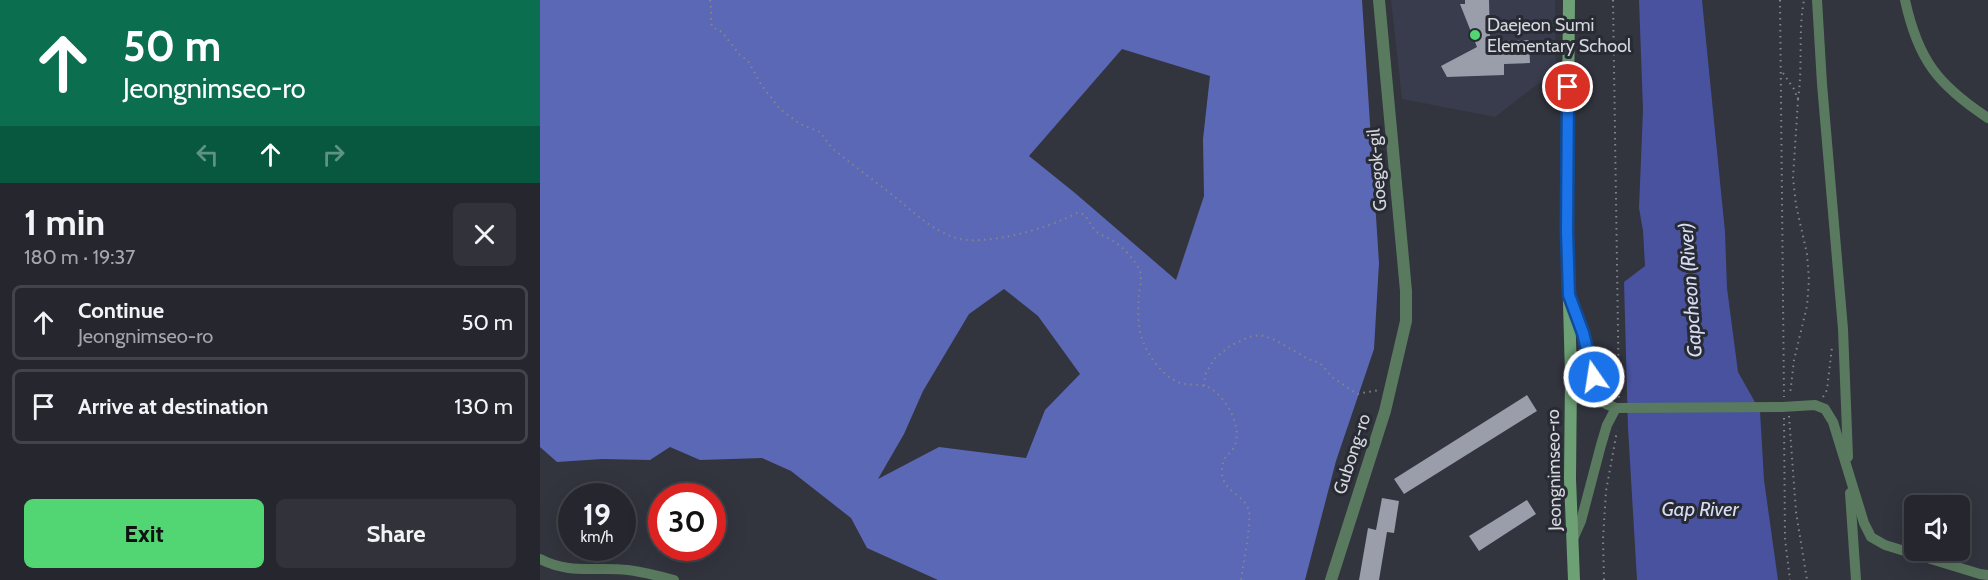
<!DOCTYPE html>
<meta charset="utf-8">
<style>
:root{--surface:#26272e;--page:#32333a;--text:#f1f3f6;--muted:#a4a5aa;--line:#42444a;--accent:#52d673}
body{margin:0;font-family:Cabin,sans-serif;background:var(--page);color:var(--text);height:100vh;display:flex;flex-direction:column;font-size:22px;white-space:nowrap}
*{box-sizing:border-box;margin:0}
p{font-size:20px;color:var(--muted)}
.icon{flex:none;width:33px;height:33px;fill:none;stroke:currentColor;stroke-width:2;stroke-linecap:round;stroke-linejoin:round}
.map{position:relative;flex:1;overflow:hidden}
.panel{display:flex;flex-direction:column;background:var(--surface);width:540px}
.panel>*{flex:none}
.hud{background:#0b6e4f;color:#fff;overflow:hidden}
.buttons{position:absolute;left:1364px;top:495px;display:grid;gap:12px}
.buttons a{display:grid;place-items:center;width:66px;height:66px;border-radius:9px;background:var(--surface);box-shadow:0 6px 24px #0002,0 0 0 2px var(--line);font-size:30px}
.speed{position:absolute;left:18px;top:483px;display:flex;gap:12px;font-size:30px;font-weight:700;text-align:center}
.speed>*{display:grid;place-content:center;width:78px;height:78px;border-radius:50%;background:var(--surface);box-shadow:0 6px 24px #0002,0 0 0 2px var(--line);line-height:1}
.speed small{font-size:15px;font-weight:400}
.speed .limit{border:9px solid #d22;background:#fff;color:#111}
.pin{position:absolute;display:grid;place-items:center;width:51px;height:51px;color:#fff;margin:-26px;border:3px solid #fff;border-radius:50%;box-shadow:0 2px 6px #0007}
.me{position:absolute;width:66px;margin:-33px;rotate:347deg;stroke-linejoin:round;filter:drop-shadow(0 0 4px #0008)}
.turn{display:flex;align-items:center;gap:21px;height:126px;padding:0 24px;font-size:27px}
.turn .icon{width:78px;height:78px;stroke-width:2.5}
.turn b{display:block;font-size:42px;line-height:51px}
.lanes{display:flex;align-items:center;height:57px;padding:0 24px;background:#0003;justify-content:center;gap:30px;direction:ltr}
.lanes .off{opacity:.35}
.round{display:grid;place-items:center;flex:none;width:63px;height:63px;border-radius:9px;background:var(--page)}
.overview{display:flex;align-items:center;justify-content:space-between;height:102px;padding:0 24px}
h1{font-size:36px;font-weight:800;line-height:45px}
.primary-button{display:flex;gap:12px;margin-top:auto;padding:12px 24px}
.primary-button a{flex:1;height:69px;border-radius:9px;background:var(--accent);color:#111;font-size:24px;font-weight:800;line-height:69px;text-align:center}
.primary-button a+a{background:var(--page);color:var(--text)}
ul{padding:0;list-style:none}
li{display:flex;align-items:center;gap:18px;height:75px;margin:0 12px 9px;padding:0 12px;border:3px solid var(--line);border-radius:9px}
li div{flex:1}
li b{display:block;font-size:22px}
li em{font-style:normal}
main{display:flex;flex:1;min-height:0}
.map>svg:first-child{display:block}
</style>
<main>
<section class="panel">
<div class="hud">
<div class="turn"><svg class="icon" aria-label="ahead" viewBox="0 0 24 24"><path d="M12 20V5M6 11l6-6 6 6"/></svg><div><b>50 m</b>Jeongnimseo-ro</div></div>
<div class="lanes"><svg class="icon off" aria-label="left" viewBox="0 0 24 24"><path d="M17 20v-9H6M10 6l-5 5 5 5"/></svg><svg class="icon" aria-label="ahead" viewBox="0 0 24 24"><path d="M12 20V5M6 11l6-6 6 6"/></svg><svg class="icon off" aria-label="right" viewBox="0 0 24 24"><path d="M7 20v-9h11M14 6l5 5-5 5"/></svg></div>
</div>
<div class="overview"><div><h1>1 min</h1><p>180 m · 19:37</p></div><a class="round"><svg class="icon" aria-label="close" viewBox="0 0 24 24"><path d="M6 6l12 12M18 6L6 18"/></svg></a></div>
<ul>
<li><svg class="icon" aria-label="ahead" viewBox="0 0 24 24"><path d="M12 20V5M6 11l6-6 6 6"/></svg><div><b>Continue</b><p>Jeongnimseo-ro</p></div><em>50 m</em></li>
<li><svg class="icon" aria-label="arrive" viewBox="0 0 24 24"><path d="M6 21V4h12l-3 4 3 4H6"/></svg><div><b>Arrive at destination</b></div><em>130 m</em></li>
</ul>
<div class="primary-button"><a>Exit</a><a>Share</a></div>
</section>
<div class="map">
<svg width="1448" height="580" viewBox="0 0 1448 580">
<rect width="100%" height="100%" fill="#32343e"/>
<polygon fill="#393c4c" points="851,0 1015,0 1016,70 955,117 862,99"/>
<path fill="#5b68b6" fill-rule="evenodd" d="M0,0H822L839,263L834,349L796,461L765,580H398L327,548L311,518L251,471L222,458L160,460L130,447L110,460L62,459L17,462L0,447ZM582,49L670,76L663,139L664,196L636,280L535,193L489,156ZM464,289L498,316L540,374L505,410L486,458L399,447L338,479L364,434L383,391L429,314Z"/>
<polygon fill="#48529f" points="1099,0 1162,0 1185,232 1187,288 1198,372 1220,411 1224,480 1238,580 1097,580 1088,428 1084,282 1105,266 1103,231 1099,208 1103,110"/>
<g fill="#9a9daa">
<polygon points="925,0 949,0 950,41 989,40 990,63 964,64 964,75 907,77 901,66 937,47 920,4 925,4"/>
<polygon points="987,395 997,411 864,494 854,479"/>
<polygon points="842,498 859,501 854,533 847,532 839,580 819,580 828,528 836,530"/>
<polygon points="987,500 996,514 939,551 929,536"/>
</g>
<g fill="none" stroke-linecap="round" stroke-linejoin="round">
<g stroke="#83858d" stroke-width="2" stroke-dasharray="1.5 4.5" stroke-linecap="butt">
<path d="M170,0C172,10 170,17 172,27L182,32L200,55L208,61L222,86L240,109L260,124L280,132L292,148C310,163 328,176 346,190C369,207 386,227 413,237C443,248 509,228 537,213L543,214C549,219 551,227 557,232C561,236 568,237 573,241C582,246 596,261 600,271C602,279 600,287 599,294C598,311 597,328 604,344C610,358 625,379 641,383C651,386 662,383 672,389C687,400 702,426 695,445C690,457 682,453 682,473C683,491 702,494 708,508C713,519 703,564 701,580"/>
<polyline points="1073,0 1079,398"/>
<polyline points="1240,0 1244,397"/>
<polyline points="1243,73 1254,89 1258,100 1253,178 1256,205 1267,254 1269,280 1267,306 1254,360 1250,395"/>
<path d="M1258,99C1263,66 1258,32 1264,0"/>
<polyline points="664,386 665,375 674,359 690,346 709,337 721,335 735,340 768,359 780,363 792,377 817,394 839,390"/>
<polyline points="1283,397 1287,390 1292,347"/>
<polyline points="1249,416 1256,512 1267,580"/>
<polyline points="1244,418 1245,539 1250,580"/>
<polyline points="1064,580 1063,539 1066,491 1077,431"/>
</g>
<g stroke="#5a7a5f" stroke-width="10">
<polyline points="1277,0 1282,84 1303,329 1308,457"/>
<path d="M1365,0C1378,60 1398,85 1448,118"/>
<polyline points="1030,296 1035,307 1061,401 1066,404 1076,408 1242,407 1275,405 1285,409 1293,422 1324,523 1331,537 1345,545 1440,574 1448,575"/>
<polyline points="1310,493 1316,580"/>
<polyline points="1033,539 1041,521 1061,445 1067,425 1076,408"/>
<path d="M0,559C30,575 56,566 88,570C103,572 119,576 134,580"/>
</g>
<polyline stroke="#5a7a5f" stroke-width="12" points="791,580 845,411 866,321 866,291 839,0"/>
<polyline stroke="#6da075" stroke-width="12" points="1029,0 1027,231 1031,375 1030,479 1034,580"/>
</g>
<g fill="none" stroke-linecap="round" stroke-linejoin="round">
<g stroke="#114b97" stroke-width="15">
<polyline id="route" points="1028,87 1027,231 1029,295 1043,333 1054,377"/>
</g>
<use href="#route" stroke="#1a73e8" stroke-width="10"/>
</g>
<circle fill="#52d673" stroke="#282a34" stroke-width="2" cx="935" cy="35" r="6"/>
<g text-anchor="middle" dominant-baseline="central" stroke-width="6" stroke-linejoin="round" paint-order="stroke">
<g font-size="18" fill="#d5d7dd" stroke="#282a34" text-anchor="start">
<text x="947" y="25">Daejeon Sumi<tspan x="947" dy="21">Elementary School</tspan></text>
</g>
<g font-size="18" fill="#d5d7dd" stroke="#282a34">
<text transform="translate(837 170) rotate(-95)">Goegok-gil</text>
<text transform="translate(812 454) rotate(-72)">Gubong-ro</text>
<text transform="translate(1014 470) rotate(-91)">Jeongnimseo-ro</text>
</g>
<g font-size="20" font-style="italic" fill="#d6dcf2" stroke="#282a34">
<text transform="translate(1150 290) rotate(-94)">Gapcheon (River)</text>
<text x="1160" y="509">Gap River</text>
</g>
</g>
</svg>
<div class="buttons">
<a><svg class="icon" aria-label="sound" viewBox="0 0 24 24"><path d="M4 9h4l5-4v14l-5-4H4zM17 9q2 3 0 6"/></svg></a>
</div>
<div class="speed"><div>19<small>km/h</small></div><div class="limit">30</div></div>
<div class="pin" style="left:1028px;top:87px;background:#d93025"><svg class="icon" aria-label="arrive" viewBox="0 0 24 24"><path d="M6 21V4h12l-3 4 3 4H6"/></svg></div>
<svg class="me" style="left:1054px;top:377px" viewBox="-20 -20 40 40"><circle r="17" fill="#1a73e8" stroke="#fff" stroke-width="3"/><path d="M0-11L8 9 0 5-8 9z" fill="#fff"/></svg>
</div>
</main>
